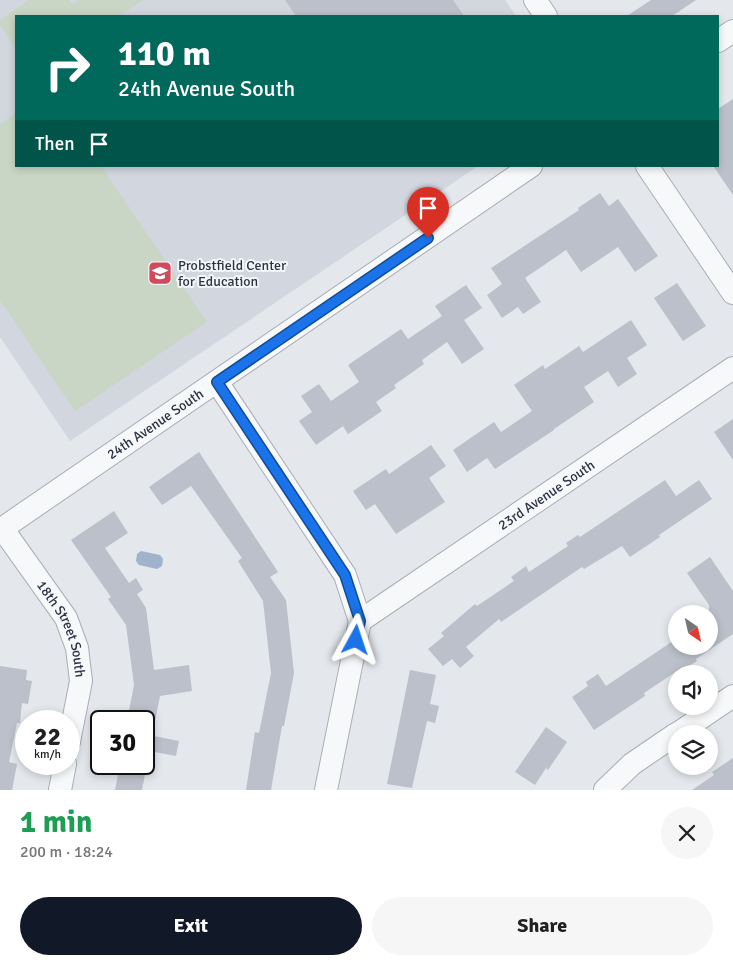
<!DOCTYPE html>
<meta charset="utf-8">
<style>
:root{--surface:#fff;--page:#f6f6f6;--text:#202124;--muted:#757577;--accent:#111827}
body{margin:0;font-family:Signika,sans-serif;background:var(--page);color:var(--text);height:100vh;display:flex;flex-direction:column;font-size:19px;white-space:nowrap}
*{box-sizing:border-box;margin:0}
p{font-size:16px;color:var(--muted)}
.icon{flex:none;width:28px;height:28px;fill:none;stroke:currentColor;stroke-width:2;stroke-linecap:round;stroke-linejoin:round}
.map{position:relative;height:790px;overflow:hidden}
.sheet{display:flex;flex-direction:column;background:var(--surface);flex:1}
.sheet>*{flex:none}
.guide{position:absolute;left:15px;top:15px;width:704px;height:152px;border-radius:0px;box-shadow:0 2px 8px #0003;background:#00695c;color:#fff;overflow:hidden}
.needle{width:32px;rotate:146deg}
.controls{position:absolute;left:668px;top:605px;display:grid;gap:10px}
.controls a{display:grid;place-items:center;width:50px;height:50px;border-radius:50%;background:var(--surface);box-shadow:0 2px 8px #0003;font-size:25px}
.speed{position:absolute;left:15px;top:710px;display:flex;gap:10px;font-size:25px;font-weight:700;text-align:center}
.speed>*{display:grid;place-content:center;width:65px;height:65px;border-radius:50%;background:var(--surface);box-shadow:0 2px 8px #0003;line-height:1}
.speed small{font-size:12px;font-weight:400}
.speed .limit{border:2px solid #111;border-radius:8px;background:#fff;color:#111}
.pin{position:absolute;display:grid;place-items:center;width:42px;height:42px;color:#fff;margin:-51px -21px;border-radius:50% 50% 50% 0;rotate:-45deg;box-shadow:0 0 5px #0007}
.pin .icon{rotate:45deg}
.me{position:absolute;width:55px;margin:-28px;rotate:5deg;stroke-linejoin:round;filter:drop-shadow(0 0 4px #0008)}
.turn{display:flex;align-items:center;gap:18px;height:105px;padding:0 20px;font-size:22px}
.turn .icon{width:65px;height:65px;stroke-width:2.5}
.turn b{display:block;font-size:35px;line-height:42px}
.then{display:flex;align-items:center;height:48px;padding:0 20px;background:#0003;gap:10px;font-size:19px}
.round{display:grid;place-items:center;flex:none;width:52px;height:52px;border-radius:26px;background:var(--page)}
.overview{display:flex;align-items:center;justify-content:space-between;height:85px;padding:0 20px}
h1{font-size:30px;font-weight:700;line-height:38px;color:#1e9e55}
.action{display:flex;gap:10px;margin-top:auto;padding:10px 20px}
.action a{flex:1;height:58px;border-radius:30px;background:var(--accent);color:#fff;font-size:20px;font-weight:700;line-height:58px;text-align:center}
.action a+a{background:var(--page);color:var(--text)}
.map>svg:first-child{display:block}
</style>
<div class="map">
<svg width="733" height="790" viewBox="0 0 733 790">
<rect width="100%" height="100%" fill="#e4e7ec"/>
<polygon fill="#d2d6de" points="0,0 505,0 516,16 16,16 16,166 478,166 70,441 0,337"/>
<g fill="#c9d6c5">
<polygon points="29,0 69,0 73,4 79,0 143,0 119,16 16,16 16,49 0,25 0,20"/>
<polygon points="16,113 16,166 101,166 207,322 75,411 0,300 0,124"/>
</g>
<polygon fill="#9fb4cc" points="141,551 160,555 163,559 162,566 157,569 139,565 136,561 137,554"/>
<g fill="#bbc0ca">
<polygon points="285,0 453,0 464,16 296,16"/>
<polygon points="651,0 696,0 672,16 627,16"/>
<polygon points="733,99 733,195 714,167 718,166 718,109"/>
<polygon points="600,193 609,206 618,199 658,256 635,272 618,247 581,272 566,250 525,278 541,302 523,314 518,307 502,318 487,295 502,284 491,268 579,210 578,208"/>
<polygon points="677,283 706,326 683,341 654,298"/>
<polygon points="466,285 482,308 464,320 484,349 462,364 447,342 422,360 424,364 394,385 396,388 376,402 382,411 348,434 343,426 316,445 299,421 312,412 301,396 319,384 331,401 359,382 348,365 401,329 408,339 442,316 435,306"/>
<polygon points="631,320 647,345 627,358 637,374 618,387 608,371 584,387 594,402 554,429 554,430 495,469 487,458 467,472 453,450 494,422 501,432 532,411 514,385 543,365 545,369 579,346 583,352"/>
<polygon points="733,419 733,460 714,432"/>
<polygon points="431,445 446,466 429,478 445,502 396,534 375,504 366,510 353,491 386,469 389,474"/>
<polygon points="199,452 278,572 270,577 286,600 294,673 284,726 282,726 271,790 246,790 255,732 259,733 271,673 263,601 238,561 242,558 191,486 162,505 149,487"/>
<polygon points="665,480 676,496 699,480 712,499 659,535 660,537 630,557 622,546 584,569 582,567 501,622 499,619 466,647 474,656 460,668 452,659 443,666 428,649 444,636 441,633 475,604 477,606 514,581 511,577 526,566 529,572 568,546 566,543 578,535 580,537"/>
<polygon points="114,511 128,533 105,548 129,583 136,578 143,590 137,594 146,608 154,670 189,665 192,691 160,696 155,721 127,721 134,685 126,625 108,599 111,597 71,540"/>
<polygon points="710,557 733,591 733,634 696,659 697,661 684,669 683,667 644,693 645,696 594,730 572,697 588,686 586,682 598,674 606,686 676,639 676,646 709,646 709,605 687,573"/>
<polygon points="0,666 27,670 26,680 32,681 28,704 22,703 20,723 17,723 9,762 17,764 12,790 0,790"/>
<polygon points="410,670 436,675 430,704 439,706 435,723 427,721 412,788 387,784"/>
<polygon points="546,727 567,742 548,770 546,768 535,785 515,772"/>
<polygon points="144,734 179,741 176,756 144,750"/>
<polygon points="733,758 733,790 692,790 714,775 712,772"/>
<polygon points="120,764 147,764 142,790 115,790"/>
</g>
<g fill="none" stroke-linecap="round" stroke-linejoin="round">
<g stroke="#a9aeb7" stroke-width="24">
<g id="minor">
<polyline points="535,0 546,16"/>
<polyline points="718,41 733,31"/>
<polyline points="647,166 733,293"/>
<polyline points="217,382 345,575 360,621 326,790"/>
<path id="s1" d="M2,528L66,618L77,648L81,681L69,742"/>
<path id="s2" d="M0,530L531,166"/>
<path id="s3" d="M360,621L733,368"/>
<polyline points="677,734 733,696"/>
<polyline points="60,790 65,764"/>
<polyline points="605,790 632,764 676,734"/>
</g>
</g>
<use href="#minor" stroke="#f7f8fa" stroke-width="22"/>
</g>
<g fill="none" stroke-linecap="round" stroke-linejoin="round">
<g stroke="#114b97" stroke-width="12">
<polyline id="route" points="356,640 360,621 345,575 217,382 428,238"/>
</g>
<use href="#route" stroke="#1a73e8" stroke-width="9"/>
</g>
<defs>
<g id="school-square" transform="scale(1.25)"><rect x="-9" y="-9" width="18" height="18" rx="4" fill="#d1495b" stroke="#f4f6f9"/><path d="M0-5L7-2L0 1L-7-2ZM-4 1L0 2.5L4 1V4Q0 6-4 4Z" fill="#fff"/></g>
</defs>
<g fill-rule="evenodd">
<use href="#school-square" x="160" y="273"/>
</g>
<g text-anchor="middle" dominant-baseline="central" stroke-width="4" stroke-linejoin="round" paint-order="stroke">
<g font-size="14" fill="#2b3445" stroke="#f4f6f9" text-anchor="start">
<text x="178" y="265">Probstfield Center<tspan x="178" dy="16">for Education</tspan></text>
</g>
<g font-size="14" fill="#2b3445" stroke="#f4f6f9">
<text stroke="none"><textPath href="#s2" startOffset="188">24th Avenue South</textPath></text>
<text stroke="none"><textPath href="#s3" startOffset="225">23rd Avenue South</textPath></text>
<text stroke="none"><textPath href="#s1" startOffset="119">18th Street South</textPath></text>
</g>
</g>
</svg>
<div class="controls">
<a><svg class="needle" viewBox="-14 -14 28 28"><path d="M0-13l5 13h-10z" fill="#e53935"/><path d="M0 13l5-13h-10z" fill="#757577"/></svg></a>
<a><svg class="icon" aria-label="sound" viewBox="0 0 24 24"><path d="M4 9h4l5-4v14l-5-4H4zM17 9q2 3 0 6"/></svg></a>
<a><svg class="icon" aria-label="layers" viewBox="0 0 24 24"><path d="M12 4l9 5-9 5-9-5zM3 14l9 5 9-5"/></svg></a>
</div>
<div class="speed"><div>22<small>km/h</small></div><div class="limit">30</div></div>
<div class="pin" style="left:428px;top:238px;background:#d93025"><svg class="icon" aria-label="arrive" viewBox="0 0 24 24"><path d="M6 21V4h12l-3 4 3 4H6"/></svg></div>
<svg class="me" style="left:356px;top:640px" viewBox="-20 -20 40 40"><path d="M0-17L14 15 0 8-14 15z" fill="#1a73e8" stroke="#fff" stroke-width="4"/></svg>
<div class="guide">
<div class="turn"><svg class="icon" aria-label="right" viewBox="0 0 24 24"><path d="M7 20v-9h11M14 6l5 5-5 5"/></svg><div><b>110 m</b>24th Avenue South</div></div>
<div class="then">Then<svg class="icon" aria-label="arrive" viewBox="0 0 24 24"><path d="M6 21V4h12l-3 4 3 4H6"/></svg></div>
</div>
</div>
<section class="sheet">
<div class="overview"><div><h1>1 min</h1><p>200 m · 18:24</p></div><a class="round"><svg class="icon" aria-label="close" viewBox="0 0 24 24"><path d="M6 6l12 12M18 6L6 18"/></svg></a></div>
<div class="action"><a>Exit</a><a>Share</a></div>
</section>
